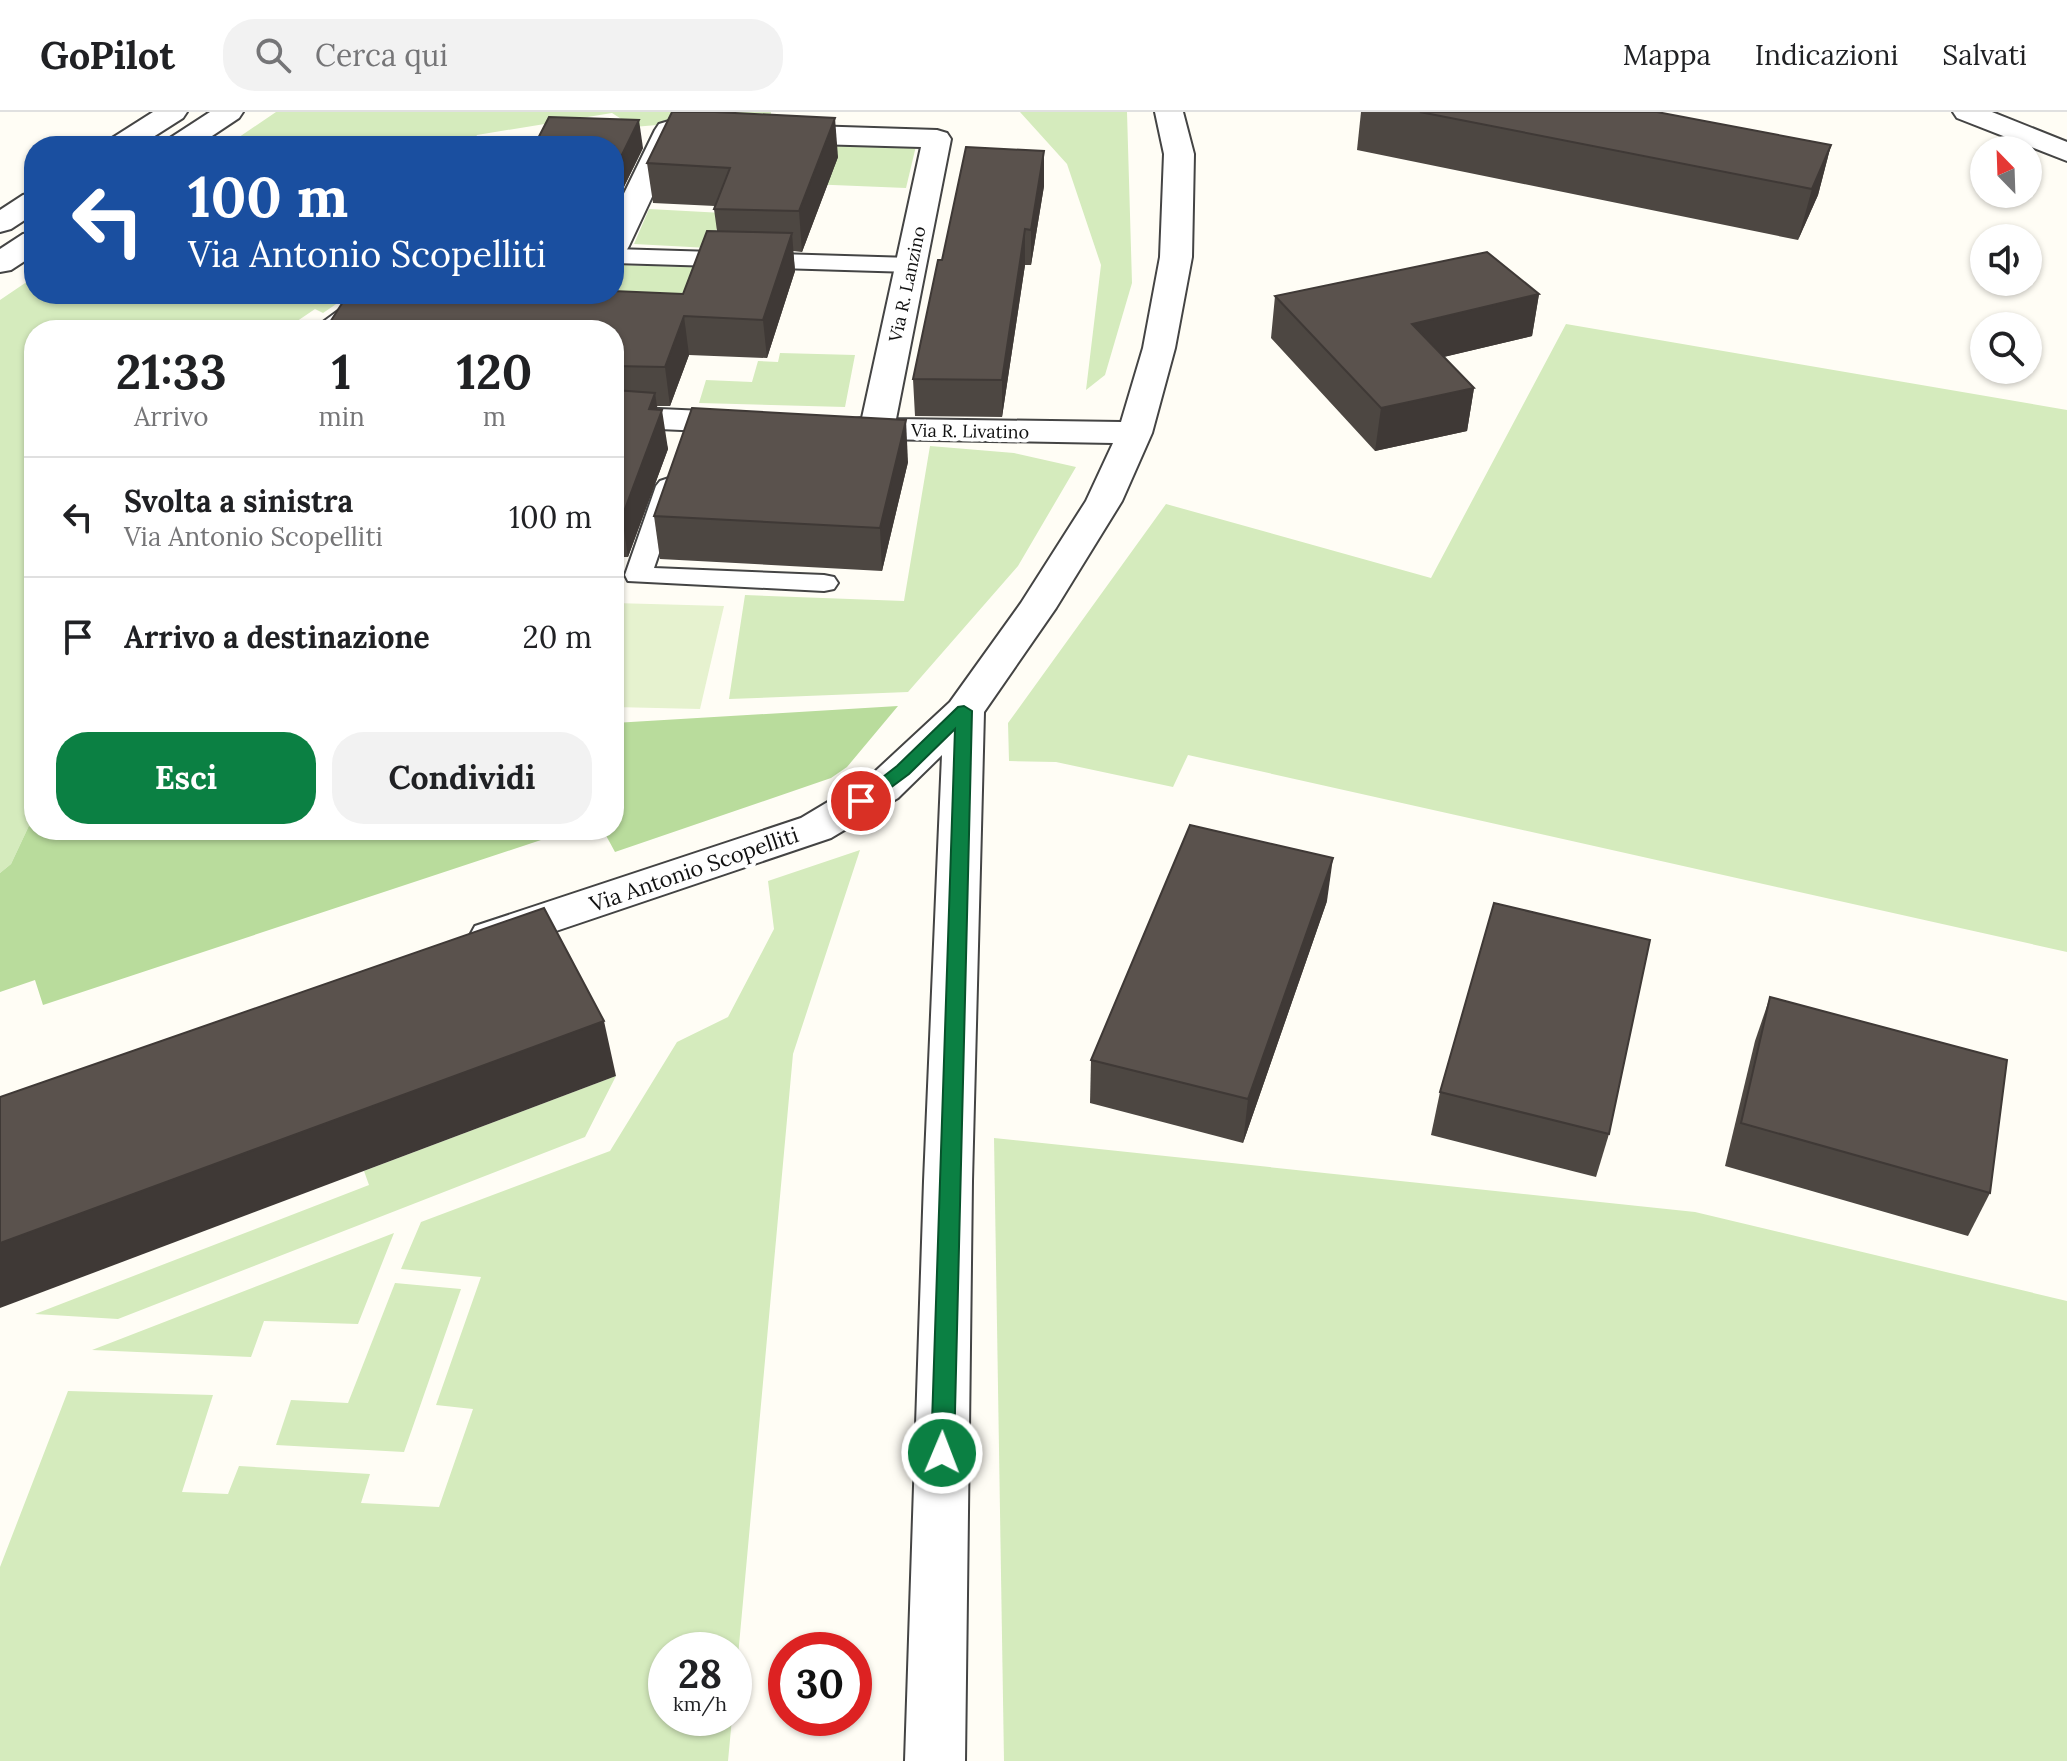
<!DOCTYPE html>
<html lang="it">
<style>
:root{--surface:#fff;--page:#f2f2f2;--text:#202124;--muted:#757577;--line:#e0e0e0;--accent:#0b8043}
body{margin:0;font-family:Lora,serif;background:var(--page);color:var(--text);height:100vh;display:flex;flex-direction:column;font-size:30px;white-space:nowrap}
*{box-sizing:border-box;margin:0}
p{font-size:26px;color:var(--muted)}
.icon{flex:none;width:44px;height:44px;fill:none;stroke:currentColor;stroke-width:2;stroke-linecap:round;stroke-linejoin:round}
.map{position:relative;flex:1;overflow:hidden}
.panel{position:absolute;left:24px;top:208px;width:600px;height:520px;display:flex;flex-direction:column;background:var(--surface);border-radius:32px;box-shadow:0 2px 6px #0004}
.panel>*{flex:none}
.hud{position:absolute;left:24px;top:24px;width:600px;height:168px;border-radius:32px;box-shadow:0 2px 6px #0004;background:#1a4fa0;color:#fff;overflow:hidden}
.needle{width:52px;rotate:337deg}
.buttons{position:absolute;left:1970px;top:24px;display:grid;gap:16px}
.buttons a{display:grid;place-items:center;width:72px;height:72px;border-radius:50%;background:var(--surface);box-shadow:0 2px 6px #0004;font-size:40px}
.speed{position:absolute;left:648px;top:1520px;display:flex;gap:16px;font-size:40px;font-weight:700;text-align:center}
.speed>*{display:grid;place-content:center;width:104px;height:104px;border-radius:50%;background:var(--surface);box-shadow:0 2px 6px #0004;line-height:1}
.speed small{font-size:20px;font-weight:400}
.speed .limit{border:12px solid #d22;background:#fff;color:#111}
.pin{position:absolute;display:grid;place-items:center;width:68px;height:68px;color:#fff;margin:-34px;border:4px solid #fff;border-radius:50%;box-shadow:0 2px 8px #0007}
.me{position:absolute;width:88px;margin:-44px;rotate:1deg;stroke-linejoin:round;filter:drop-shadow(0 0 6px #0008)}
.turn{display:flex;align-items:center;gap:28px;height:168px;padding:0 32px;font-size:36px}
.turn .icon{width:104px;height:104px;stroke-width:2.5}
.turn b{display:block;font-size:56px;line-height:68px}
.eta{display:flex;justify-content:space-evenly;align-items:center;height:136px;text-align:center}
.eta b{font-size:48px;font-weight:700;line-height:56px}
.cta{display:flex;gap:16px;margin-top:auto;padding:16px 32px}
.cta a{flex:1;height:92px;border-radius:32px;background:var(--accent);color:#fff;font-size:32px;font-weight:700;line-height:92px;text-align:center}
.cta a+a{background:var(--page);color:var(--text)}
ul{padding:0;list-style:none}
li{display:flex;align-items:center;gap:24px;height:120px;padding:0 32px;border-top:2px solid var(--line)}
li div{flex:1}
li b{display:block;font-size:30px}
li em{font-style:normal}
header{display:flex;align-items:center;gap:48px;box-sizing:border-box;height:112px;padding:0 40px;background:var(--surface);border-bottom:2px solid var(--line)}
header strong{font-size:38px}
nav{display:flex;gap:44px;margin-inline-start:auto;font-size:28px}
.search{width:560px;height:72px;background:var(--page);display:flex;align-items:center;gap:20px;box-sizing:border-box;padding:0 28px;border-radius:32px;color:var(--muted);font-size:30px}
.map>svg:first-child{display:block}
</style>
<header>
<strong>GoPilot</strong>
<div class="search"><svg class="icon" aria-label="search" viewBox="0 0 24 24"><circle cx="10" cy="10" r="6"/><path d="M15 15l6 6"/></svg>Cerca qui</div>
<nav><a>Mappa</a><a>Indicazioni</a><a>Salvati</a></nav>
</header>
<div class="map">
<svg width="2067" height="1649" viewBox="0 0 2067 1649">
<rect width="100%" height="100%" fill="#fffdf5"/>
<g fill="#d5ebbd">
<polygon points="276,0 771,0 771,3 634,15 612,1 477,23 471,34 226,34"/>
<polygon points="1020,0 1127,0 1132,171 1105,263 1086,278 1101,153 1067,52"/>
<polygon points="797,30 916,34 906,76 784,71"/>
<polygon points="649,97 723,101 709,136 634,132"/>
<polygon points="621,153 794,158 677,208 614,182"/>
<polygon points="34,165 34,182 351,182 323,201 315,197 284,218 34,218 34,703 11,752 0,761 0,188"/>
<polygon points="1566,212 2067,298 2067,840 1188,643 1173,675 1056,650 1009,649 1008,611 1166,392 1431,466"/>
<polygon points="780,241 855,243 845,295 699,291 706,268 752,270 758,249 778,250"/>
<polygon points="930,334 1014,341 1076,355 1018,454 908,580 729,587 745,483 904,489"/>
<polygon points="860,738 793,942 734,1588 734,1538 666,1538 666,1606 732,1606 728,1649 0,1649 0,1455 68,1279 213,1283 182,1380 228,1382 239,1354 370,1362 361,1391 439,1395 473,1297 436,1293 481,1165 401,1157 421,1110 610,1039 677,930 728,905 774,817 768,769"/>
<polygon points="616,964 585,1025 118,1207 35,1202 369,1073 364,1059"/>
<polygon points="994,1026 1695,1100 2067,1189 2067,1649 1004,1649"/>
<polygon points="394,1121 358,1212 264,1209 251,1245 92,1238"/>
<polygon points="395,1171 461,1177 404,1340 276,1333 291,1288 348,1291"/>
</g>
<g fill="#b9dc9c">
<polygon points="898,594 847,655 831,666 615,740 603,718 614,718 614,611"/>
<polygon points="34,703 34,718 571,718 43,893 35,868 0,880 0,761 11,752"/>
</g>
<polygon fill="#e6f2cf" points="614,491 724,494 700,597 614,595"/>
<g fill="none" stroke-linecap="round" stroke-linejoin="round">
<g stroke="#444" stroke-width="4">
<g id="service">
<polygon points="614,137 911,146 919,148 922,153 919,158 911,160 614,151"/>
<polygon points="361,182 388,182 340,218 312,218"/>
<polygon points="669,366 678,369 682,374 654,456 824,463 834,465 838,471 834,477 824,479 628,469 625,463 656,374 660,369"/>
</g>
</g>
<g stroke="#444" stroke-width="4">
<g id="minor">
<polygon points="1155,0 1183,0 1194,42 1192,145 1175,236 1152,321 1122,389 1056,496 984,600 972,1069 965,1649 905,1649 924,1069 942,643 898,686 831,726 491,841 475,836 469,825 475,814 801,706 868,666 950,590 1021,491 1086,389 1113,331 877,327 838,323 833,316 838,309 862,306 921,35 779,31 769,28 765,22 769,16 779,13 937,18 947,21 951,27 896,307 1121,310 1143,236 1160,145 1164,42"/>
<polygon points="1953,0 1992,0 2067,30 2067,49 1957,6"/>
<polygon points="669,9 692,12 696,18 692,24 679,27 629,134 625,141 614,143 614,102 655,18 659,12"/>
<polygon points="614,295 749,301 761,304 766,311 761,318 749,321 614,315"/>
</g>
</g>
<g stroke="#444" stroke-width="4">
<g id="tertiary">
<polygon points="153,0 187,0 183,6 139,34 105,34 109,28"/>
<polygon points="210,0 243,0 239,6 197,34 163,34 167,28"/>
<polygon points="34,80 34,102 11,117 0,120 0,98 23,83"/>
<polygon points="34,120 34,143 11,158 0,160 0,137 23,122"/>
</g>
</g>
<use href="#service" fill="#fff" fill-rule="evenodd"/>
<use href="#minor" fill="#fff" fill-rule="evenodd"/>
<use href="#tertiary" fill="#fff" fill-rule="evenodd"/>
</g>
<g fill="#4d4742">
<polygon points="1361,0 1657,0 1831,33 1818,83 1798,128 1357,38"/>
<polygon points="614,34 643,36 617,89 614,88"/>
<polygon points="1044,39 1044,74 1031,153 1025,153 1002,305 915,304 913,267 942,148"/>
<polygon points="838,45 802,140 793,139 795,159 767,246 689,243 670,294 657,294 668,337 628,445 614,445 614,218 609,184 683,182 717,119 714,97 715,94 653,91 647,51"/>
<polygon points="1539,182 1532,224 1443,245 1474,276 1467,319 1375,339 1271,226 1275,184"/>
<polygon points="908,350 882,459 660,447 654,404"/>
<polygon points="1327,789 1243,1031 1090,991 1091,948"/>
<polygon points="1770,885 1990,1081 1968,1124 1725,1054 1755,929"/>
<polygon points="1440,980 1609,1022 1596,1065 1431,1023"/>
</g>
<g fill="#3f3936">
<polygon points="835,6 838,45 802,140 799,99"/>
<polygon points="639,8 643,36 617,89 614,59"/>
<polygon points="1831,33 1818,83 1798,128 1812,77"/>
<polygon points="1044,39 1044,74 1031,153 1031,118"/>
<polygon points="1025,117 1025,153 1002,305 1002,268"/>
<polygon points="792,121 795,159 767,246 763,208"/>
<polygon points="1539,182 1532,224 1406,254 1412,212"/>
<polygon points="684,204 689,243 670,294 665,255"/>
<polygon points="1474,276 1467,319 1375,339 1381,296"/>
<polygon points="655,281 659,307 662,298 668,337 628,445 622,405 649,297"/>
<polygon points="906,308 908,350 882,459 880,416"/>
<polygon points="1333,746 1327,789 1243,1031 1248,987"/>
<polygon points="604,909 616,964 0,1196 0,1131"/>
</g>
<g fill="#5a524d" stroke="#3f3936" stroke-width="2">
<polygon points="672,0 715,0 835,6 799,99 714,97 730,56 647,51"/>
<polygon points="1420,0 1657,0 1831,33 1812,77"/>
<polygon points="549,5 639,8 614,59 614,34 534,34"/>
<polygon points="966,35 1044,39 1031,118 1025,117 1002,268 913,267 938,148 942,148"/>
<polygon points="707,119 792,121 763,208 684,204 665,255 614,254 614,218 325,218 348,182 545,182 609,184 609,182 614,182 614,179 683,182"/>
<polygon points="1487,140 1539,182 1412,212 1474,276 1381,296 1275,184"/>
<polygon points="614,278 655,281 649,297 662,298 622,405 614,405"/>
<polygon points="692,296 906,308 880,416 654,404"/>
<polygon points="1190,713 1333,746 1248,987 1091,948"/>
<polygon points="1494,791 1650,828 1609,1022 1440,980"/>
<polygon points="544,796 604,909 0,1131 0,985"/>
<polygon points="1770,885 2007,948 1990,1081 1741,1011"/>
</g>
<polygon fill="#0b8043" stroke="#07532c" stroke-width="2" points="964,594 972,599 954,1341 950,1348 942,1351 935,1348 931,1341 955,617 909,662 867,693 861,695 852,689 897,654 958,595"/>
<g text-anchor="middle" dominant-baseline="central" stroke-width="8" stroke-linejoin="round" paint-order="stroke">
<g font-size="18" fill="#111" stroke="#fff">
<text transform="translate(907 172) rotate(-78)">Via R. Lanzino</text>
<text transform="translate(970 319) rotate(1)">Via R. Livatino</text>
</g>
<g font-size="22" fill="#111" stroke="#fff">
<text transform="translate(694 757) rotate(-19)">Via Antonio Scopelliti</text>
</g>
</g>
</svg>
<div class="buttons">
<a><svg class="needle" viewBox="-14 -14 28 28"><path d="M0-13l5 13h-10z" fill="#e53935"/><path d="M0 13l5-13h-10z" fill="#757577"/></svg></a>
<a><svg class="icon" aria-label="sound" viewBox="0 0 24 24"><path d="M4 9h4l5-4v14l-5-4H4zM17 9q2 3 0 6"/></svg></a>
<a><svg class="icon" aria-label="search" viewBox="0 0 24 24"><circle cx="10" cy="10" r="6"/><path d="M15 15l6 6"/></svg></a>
</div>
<div class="speed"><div>28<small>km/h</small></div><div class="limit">30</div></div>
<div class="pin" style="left:861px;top:689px;background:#d93025"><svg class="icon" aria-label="arrive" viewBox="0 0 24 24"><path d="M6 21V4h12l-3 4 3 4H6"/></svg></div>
<svg class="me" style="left:942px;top:1341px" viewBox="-20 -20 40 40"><circle r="17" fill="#0b8043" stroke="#fff" stroke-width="3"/><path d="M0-11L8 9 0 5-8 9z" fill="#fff"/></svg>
<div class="hud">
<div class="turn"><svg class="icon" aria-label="left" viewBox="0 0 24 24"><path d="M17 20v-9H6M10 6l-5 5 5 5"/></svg><div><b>100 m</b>Via Antonio Scopelliti</div></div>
</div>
<section class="panel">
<div class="eta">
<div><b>21:33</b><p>Arrivo</p></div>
<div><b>1</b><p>min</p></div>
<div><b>120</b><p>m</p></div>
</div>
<ul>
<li><svg class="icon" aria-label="left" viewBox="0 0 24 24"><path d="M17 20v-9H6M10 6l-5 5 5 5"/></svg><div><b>Svolta a sinistra</b><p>Via Antonio Scopelliti</p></div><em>100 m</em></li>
<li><svg class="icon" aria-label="arrive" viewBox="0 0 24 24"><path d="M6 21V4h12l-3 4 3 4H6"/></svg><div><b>Arrivo a destinazione</b></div><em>20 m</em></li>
</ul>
<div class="cta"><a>Esci</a><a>Condividi</a></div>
</section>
</div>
